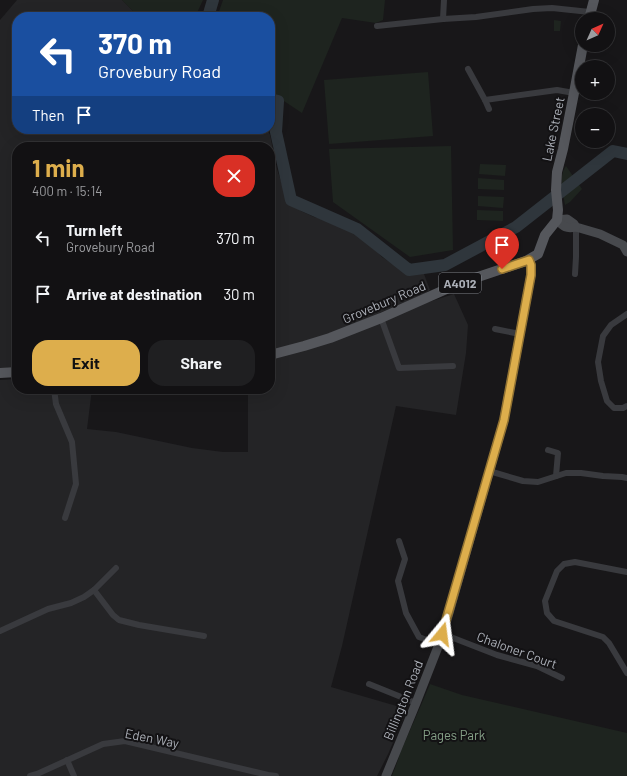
<!DOCTYPE html>
<meta charset="utf-8">
<style>
:root{--surface:#121113;--page:#1f1f21;--text:#f1f3f6;--muted:#9c9da0;--line:#313133;--accent:#ddae4c}
body{margin:0;font-family:Barlow,sans-serif;background:var(--page);color:var(--text);height:100vh;display:flex;flex-direction:column;font-size:15px;white-space:nowrap}
*{box-sizing:border-box;margin:0}
p{font-size:13px;color:var(--muted)}
.icon{flex:none;width:22px;height:22px;fill:none;stroke:currentColor;stroke-width:2;stroke-linecap:round;stroke-linejoin:round}
.map{position:relative;flex:1;overflow:hidden}
.details{position:absolute;left:12px;top:142px;width:263px;height:252px;display:flex;flex-direction:column;background:var(--surface);border-radius:16px;box-shadow:0 4px 16px #0002,0 0 0 1px var(--line)}
.details>*{flex:none}
.guide{position:absolute;left:12px;top:12px;width:263px;height:122px;border-radius:16px;box-shadow:0 4px 16px #0002,0 0 0 1px var(--line);background:#1a4fa0;color:#fff;overflow:hidden}
.needle{width:26px;rotate:45deg}
.controls{position:absolute;left:575px;top:12px;display:grid;gap:8px}
.controls a{display:grid;place-items:center;width:40px;height:40px;border-radius:50%;background:var(--surface);box-shadow:0 4px 16px #0002,0 0 0 1px var(--line);font-size:20px}
.pin{position:absolute;display:grid;place-items:center;width:34px;height:34px;color:#fff;margin:-41px -17px;border-radius:50% 50% 50% 0;rotate:-45deg;box-shadow:0 0 4px #0007}
.pin .icon{rotate:45deg}
.me{position:absolute;width:44px;margin:-22px;rotate:16deg;stroke-linejoin:round;filter:drop-shadow(0 0 3px #0008)}
.turn{display:flex;align-items:center;gap:14px;height:84px;padding:0 20px;font-size:18px}
.turn .icon{width:52px;height:52px;stroke-width:2.5}
.turn b{display:block;font-size:28px;line-height:34px}
.then{display:flex;align-items:center;height:38px;padding:0 20px;background:#0003;gap:8px;font-size:15px}
.round{display:grid;place-items:center;flex:none;width:42px;height:42px;border-radius:16px;background:var(--page)}
.overview{display:flex;align-items:center;justify-content:space-between;height:68px;padding:0 20px}
h1{font-size:24px;font-weight:700;line-height:30px;color:var(--accent)}
.cta{display:flex;gap:8px;margin-top:auto;padding:8px 20px}
.cta a{flex:1;height:46px;border-radius:16px;background:var(--accent);color:#111;font-size:16px;font-weight:700;line-height:46px;text-align:center}
.cta a+a{background:var(--page);color:var(--text)}
ul{padding:0;list-style:none}
li{display:flex;align-items:center;gap:12px;height:56px;padding:0 20px}
li div{flex:1}
li b{display:block;font-size:15px}
li em{font-style:normal}
.map>svg:first-child{display:block}
</style>
<div class="map">
<svg width="627" height="776" viewBox="0 0 627 776">
<rect width="100%" height="100%" fill="#181719"/>
<g fill="#242426">
<polygon points="17,0 122,0 139,17 17,17 17,129 267,129 270,135 277,169 283,187 290,200 301,211 314,217 346,223 359,232 382,257 396,266 407,271 424,274 430,290 424,294 333,333 270,352 270,147 17,147 17,368 0,368 0,20"/>
<polygon points="454,294 468,325 466,353 456,415 396,406 342,646 331,687 407,709 389,752 377,776 0,776 0,380 17,379 17,389 92,389 87,429 116,432 192,448 223,452 248,452 248,389 270,389 270,359 394,313"/>
</g>
<g fill="#1e241f">
<polygon points="122,0 203,0 195,17 139,17"/>
<polygon points="223,0 385,0 383,20 376,23 342,18 302,113 281,99 270,95 270,17 217,17"/>
<polygon points="554,20 561,21 560,31 554,31"/>
<polygon points="428,72 433,136 329,144 324,80"/>
<polygon points="451,146 453,250 410,257 333,202 329,149"/>
<polygon points="480,164 506,165 505,176 479,174"/>
<path d="M566,166L582,189L570,202L565,205C563,192 558,177 566,166Z"/>
<polygon points="478,178 504,180 504,190 478,189"/>
<polygon points="478,196 504,197 503,208 478,206"/>
<polygon points="477,210 503,211 503,221 477,220"/>
<polygon points="430,684 462,695 627,733 627,776 392,776 398,760 400,753 422,703"/>
</g>
<g fill="none" stroke-linecap="round" stroke-linejoin="round">
<g stroke="#2f363c" stroke-width="12">
<polyline points="208,17 213,0"/>
<polyline points="270,99 278,101 276,132 291,200 357,229 409,270 445,265 516,227 613,151 627,154"/>
</g>
<g stroke="#393a3e" stroke-width="6">
<polyline points="443,19 444,0"/>
<polyline points="377,26 443,19 476,17 533,9 552,8 590,12"/>
<polyline points="468,69 485,100 557,90 574,93"/>
<polyline points="485,100 489,109"/>
<polyline points="575,274 576,257 576,227"/>
<polyline points="627,314 611,325 603,336 598,362 601,381 607,401 614,408 623,408 627,406"/>
<polyline points="381,318 399,368 453,366"/>
<polyline points="495,329 520,334"/>
<polyline points="54,389 56,404 72,442 76,484 65,518"/>
<polyline points="548,450 558,453 556,476"/>
<polyline points="489,471 523,481 538,482 566,473 581,473 603,476 622,477 627,478"/>
<polyline points="399,541 405,559 398,581 406,613 419,637 439,645"/>
<polyline points="627,572 575,562 564,564 557,571 545,601 547,613 554,621 603,637 609,643 627,673"/>
<polyline points="94,590 113,615 119,620 139,625 204,636"/>
<polyline points="0,631 48,609 71,603 84,597 94,590 116,568"/>
<polyline points="443,634 497,655 537,666 562,678"/>
<polyline points="369,684 416,703"/>
<polyline points="67,760 74,776"/>
<polyline points="30,776 37,774 103,744 125,741 268,775 276,776"/>
</g>
<g stroke="#47494d" stroke-width="9">
<polyline points="557,220 567,219 574,224 576,227 600,234 623,245 627,252"/>
<path d="M557,220C564,227 566,229 576,227"/>
<polyline points="386,776 416,703 443,634 504,420 531,275 531,265 529,260"/>
</g>
<g stroke="#55575c" stroke-width="10">
<polyline points="589,19 594,0"/>
<polyline points="270,355 304,346 330,338 381,318 460,283 526,261 538,254 545,235 557,220 558,210 556,190 557,172 563,149 574,93 583,45"/>
<polyline points="0,373 17,372"/>
</g>
</g>
<g fill="none" stroke-linecap="round" stroke-linejoin="round">
<g stroke="#907131" stroke-width="10">
<polyline id="route" points="442,634 504,420 531,275 531,265 529,260 502,269"/>
</g>
<use href="#route" stroke="#ddae4c" stroke-width="7"/>
</g>
<g text-anchor="middle" dominant-baseline="central" stroke-width="4" stroke-linejoin="round" paint-order="stroke">
<rect fill="#131214" stroke="#7d8086" stroke-width="1" x="439" y="273" width="42" height="20" rx="3"/>
<g font-size="12" font-weight="bold" fill="#abafb7">
<text x="460" y="283">A4012</text>
</g>
<g font-size="13" fill="#abafb7" stroke="#131214">
<text transform="translate(553 129) rotate(-78)">Lake Street</text>
<text transform="translate(384 302) rotate(-23)">Grovebury Road</text>
<text transform="translate(517 650) rotate(20)">Chaloner Court</text>
<text transform="translate(403 700) rotate(-68)">Billington Road</text>
<text transform="translate(152 738) rotate(11)">Eden Way</text>
</g>
<g font-size="13" fill="#85a087" stroke="#131214">
<text x="454" y="735">Pages Park</text>
</g>
</g>
</svg>
<div class="controls">
<a><svg class="needle" viewBox="-14 -14 28 28"><path d="M0-13l5 13h-10z" fill="#e53935"/><path d="M0 13l5-13h-10z" fill="#9c9da0"/></svg></a>
<a>+</a>
<a>−</a>
</div>
<div class="pin" style="left:502px;top:269px;background:#d93025"><svg class="icon" aria-label="arrive" viewBox="0 0 24 24"><path d="M6 21V4h12l-3 4 3 4H6"/></svg></div>
<svg class="me" style="left:442px;top:634px" viewBox="-20 -20 40 40"><path d="M0-17L14 15 0 8-14 15z" fill="#ddae4c" stroke="#fff" stroke-width="4"/></svg>
<div class="guide">
<div class="turn"><svg class="icon" aria-label="left" viewBox="0 0 24 24"><path d="M17 20v-9H6M10 6l-5 5 5 5"/></svg><div><b>370 m</b>Grovebury Road</div></div>
<div class="then">Then<svg class="icon" aria-label="arrive" viewBox="0 0 24 24"><path d="M6 21V4h12l-3 4 3 4H6"/></svg></div>
</div>
<section class="details">
<div class="overview"><div><h1>1 min</h1><p>400 m · 15:14</p></div><a class="round" style="background:#d93025;color:#fff"><svg class="icon" aria-label="close" viewBox="0 0 24 24"><path d="M6 6l12 12M18 6L6 18"/></svg></a></div>
<ul>
<li><svg class="icon" aria-label="left" viewBox="0 0 24 24"><path d="M17 20v-9H6M10 6l-5 5 5 5"/></svg><div><b>Turn left</b><p>Grovebury Road</p></div><em>370 m</em></li>
<li><svg class="icon" aria-label="arrive" viewBox="0 0 24 24"><path d="M6 21V4h12l-3 4 3 4H6"/></svg><div><b>Arrive at destination</b></div><em>30 m</em></li>
</ul>
<div class="cta"><a>Exit</a><a>Share</a></div>
</section>
</div>
